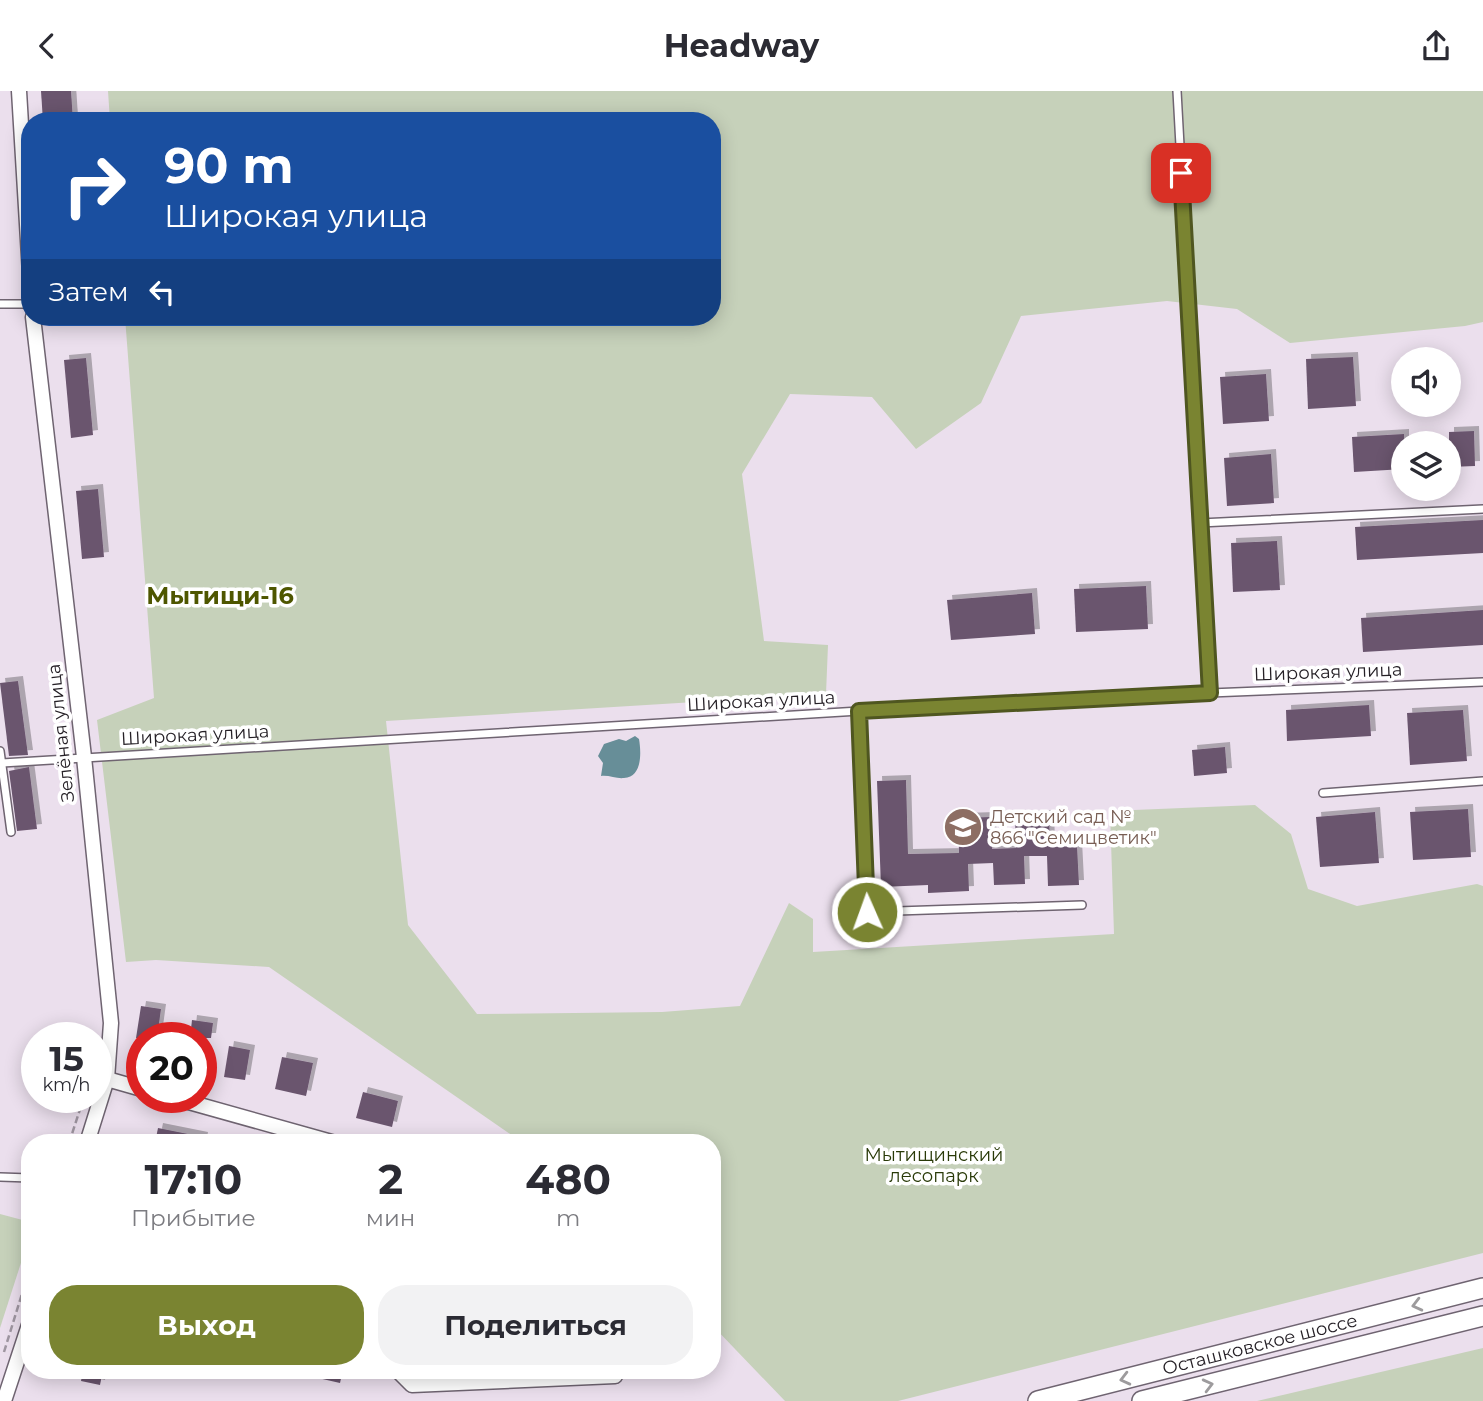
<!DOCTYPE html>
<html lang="ru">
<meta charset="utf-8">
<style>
:root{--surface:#fff;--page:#f2f2f3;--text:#2b2b33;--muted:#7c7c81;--accent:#7a8431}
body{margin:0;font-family:Montserrat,sans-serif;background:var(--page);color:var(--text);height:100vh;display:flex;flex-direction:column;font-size:26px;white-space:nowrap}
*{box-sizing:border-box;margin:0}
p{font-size:23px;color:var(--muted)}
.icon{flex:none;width:38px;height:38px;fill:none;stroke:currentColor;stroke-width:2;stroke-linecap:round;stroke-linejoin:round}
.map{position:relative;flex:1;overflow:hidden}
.drawer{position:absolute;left:21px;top:1043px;width:700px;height:245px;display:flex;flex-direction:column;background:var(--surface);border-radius:28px;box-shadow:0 4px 18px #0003}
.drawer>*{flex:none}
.banner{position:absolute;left:21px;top:21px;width:700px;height:214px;border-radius:28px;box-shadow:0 4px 18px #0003;background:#1a4fa0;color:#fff;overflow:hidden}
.buttons{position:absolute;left:1391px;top:256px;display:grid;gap:14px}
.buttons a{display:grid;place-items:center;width:70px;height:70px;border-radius:50%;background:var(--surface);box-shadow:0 4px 18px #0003;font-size:35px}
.speed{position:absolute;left:21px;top:931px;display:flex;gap:14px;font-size:35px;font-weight:700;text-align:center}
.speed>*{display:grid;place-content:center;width:91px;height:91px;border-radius:50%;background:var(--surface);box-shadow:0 4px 18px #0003;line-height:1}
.speed small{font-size:18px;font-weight:400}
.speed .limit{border:10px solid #d22;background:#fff;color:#111}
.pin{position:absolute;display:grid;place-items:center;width:60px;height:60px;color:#fff;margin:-30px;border-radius:14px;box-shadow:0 4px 10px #0006}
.me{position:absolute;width:77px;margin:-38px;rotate:358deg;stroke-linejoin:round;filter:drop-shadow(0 0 5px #0008)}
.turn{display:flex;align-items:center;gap:24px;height:147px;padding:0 28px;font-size:32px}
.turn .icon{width:91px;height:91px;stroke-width:2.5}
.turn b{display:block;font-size:49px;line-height:60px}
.then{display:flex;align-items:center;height:66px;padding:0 28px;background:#0003;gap:14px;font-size:26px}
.eta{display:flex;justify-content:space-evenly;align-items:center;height:119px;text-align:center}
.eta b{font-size:42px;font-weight:700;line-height:49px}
.button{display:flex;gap:14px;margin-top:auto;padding:14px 28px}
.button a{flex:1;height:80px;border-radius:28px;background:var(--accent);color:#fff;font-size:28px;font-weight:700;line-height:80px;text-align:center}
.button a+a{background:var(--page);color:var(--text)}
header{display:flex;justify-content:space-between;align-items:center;height:91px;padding:0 28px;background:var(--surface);font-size:32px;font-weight:700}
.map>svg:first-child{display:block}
</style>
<header><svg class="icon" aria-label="back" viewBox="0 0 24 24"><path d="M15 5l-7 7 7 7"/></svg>Headway<svg class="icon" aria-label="share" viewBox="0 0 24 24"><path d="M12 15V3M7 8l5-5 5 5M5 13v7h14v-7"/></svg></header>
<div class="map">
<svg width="1483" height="1310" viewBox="0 0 1483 1310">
<defs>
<filter id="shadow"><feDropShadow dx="5" dy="-5" stdDeviation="0" flood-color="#0004"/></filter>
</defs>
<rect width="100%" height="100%" fill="#ebdfed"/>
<g fill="#c6d1ba">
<polygon points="108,0 1483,0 1483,231 1465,235 1290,252 1237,218 1167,210 1021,225 981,312 916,358 872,306 790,303 742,383 764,550 828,554 826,603 386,630 408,834 477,923 662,921 740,915 789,812 813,828 813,861 1114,843 1110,720 1255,714 1291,743 1308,798 1357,815 1477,793 1483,795 1483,1162 898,1310 785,1310 712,1234 712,1052 523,1052 269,876 156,869 126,871 97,629 154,607 125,226 712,226 712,30 110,30"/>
<polygon points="0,1123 30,1131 29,1147 0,1237"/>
<polygon points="1483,1257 1483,1310 1257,1310"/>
</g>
<path fill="#678e98" d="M635,645L639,648C641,660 643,686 624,687C617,688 609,684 601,685L603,672L598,665L604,653L619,648L626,650Z"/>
<g fill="#6a556e" filter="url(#shadow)">
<polygon points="41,0 71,0 73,30 43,30"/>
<polygon points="1353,266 1356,315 1308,318 1306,268"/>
<polygon points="86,267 93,344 71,347 64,269"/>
<polygon points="1266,283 1269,330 1223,333 1220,286"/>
<polygon points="1474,340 1475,375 1449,376 1449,341"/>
<polygon points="1404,343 1404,378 1354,381 1352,346"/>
<polygon points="1271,363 1274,412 1227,415 1224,367"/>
<polygon points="98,398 104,466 82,468 76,400"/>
<polygon points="1483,429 1483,462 1357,469 1355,436"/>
<polygon points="1277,450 1280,499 1233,501 1231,452"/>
<polygon points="1146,495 1148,538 1076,541 1074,498"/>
<polygon points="1032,502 1035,543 951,549 947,509"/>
<polygon points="1483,519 1483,554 1363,561 1361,527"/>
<polygon points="18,590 28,664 9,665 0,592"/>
<polygon points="1369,614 1371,645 1287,650 1286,619"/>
<polygon points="1463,619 1467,670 1410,674 1407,622"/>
<polygon points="1225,656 1227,682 1194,685 1192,659"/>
<polygon points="29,676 37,738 17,740 9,680"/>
<polygon points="906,689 908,763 959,762 958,727 991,726 992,758 1016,757 1015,725 1049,724 1050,756 1077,755 1079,794 1048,795 1047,765 1024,765 1025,793 994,794 993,772 968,773 969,800 928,802 928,794 881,796 877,690"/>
<polygon points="1468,718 1471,766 1413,769 1410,721"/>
<polygon points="1375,721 1379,772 1320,776 1316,726"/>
<polygon points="141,915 161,918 157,947 136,947"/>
<polygon points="192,929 213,932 211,947 190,947"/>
<polygon points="229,955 250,959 245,989 224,986"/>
<polygon points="282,966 313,972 306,1005 275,998"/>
<polygon points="363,1001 398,1010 392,1036 356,1027"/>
<polygon points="158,1037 203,1046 202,1052 155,1052"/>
<polygon points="83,1279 103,1279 100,1294 81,1290"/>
<polygon points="305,1279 343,1279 340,1292 305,1284"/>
</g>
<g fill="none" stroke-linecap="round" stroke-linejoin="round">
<g stroke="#6f6471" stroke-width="10">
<g id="lane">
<polyline points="1177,0 1210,602"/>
<polyline points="0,213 30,213"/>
<polyline points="1200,432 1483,418"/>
<polyline points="859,620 867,821 1082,814"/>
<polyline points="0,660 11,741"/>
<polyline points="2,672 859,620 1210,602 1483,591"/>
<polyline points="1323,702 1483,690"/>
<polyline points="0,1086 30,1087"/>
</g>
</g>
<g stroke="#6f6471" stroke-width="17">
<g id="street">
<polyline points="19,0 30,183"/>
<polyline points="33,226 84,666 111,932 107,988 87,1052"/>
<polyline points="107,988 142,998"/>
<polyline points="171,1006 335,1052"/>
<polyline points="397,1279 412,1294 615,1285 610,1279"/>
<polyline points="4,1310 30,1231"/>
</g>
</g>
<g stroke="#6f6471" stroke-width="22">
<g id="secondary">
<path id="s1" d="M1038,1310L1483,1197"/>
<polyline points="1142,1310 1483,1225"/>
</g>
</g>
<g stroke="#9f96a1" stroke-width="2.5" stroke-dasharray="7 3.5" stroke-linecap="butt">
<polyline points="69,1052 84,1006"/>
<polyline points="4,1261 30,1177"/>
</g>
<use href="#lane" stroke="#fff" stroke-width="7"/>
<use href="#street" stroke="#fff" stroke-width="14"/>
<use href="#secondary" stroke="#fff" stroke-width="19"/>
</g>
<defs><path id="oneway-chevron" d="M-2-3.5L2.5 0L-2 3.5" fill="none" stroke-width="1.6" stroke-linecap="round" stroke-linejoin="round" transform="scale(1.75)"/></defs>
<g stroke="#9d9b9d">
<use href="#oneway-chevron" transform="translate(1417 1214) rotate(166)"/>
<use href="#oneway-chevron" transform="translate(1125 1288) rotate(166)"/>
<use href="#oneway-chevron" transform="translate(1208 1294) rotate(-14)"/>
</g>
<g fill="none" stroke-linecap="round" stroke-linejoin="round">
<g stroke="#4f5620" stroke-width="18">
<polyline id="route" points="867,821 859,620 1210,602 1181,82"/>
</g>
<use href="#route" stroke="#7a8431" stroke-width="12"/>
</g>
<defs>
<g id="school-disc" transform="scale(2.0125)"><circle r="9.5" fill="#8d6e63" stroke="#fff"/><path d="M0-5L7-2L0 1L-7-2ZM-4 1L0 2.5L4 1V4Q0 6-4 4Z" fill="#fff"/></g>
</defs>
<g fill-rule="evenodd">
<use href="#school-disc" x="963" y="736"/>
</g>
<g text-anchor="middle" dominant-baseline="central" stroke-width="7" stroke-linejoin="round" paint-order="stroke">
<g font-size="18" fill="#252026" stroke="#fff">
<text transform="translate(1328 581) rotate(-2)">Широкая улица</text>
<text transform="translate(761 610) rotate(-3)">Широкая улица</text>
<text transform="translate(61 642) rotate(-96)">Зелёная улица</text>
<text transform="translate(195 644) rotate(-3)">Широкая улица</text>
<text stroke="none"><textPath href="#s1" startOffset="229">Осташковское шоссе</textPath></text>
</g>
<g font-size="18" fill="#785e54" stroke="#fff" text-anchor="start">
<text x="990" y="726">Детский сад №<tspan x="990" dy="21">866 "Семицветик"</tspan></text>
</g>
<g font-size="18" fill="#293a08" stroke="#fff">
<text x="934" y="1064">Мытищинский<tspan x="934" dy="21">лесопарк</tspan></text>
</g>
<g font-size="24" font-weight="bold" fill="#4e5600" stroke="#fff">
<text x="220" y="504">Мытищи-16</text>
</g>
</g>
</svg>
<div class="buttons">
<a><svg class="icon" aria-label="sound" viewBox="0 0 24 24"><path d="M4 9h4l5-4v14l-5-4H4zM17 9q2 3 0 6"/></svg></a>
<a><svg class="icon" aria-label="layers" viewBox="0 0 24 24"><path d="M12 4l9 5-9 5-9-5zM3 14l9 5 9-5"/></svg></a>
</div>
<div class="speed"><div>15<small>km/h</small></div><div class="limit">20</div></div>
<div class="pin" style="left:1181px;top:82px;background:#d93025"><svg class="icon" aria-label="arrive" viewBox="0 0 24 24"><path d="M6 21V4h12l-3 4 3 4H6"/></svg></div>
<svg class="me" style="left:867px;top:821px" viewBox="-20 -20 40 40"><circle r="17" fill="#7a8431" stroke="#fff" stroke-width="3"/><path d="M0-11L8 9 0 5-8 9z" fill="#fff"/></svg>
<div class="banner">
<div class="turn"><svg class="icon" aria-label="right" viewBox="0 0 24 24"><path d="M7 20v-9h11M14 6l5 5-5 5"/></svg><div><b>90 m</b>Широкая улица</div></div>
<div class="then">Затем<svg class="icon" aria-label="left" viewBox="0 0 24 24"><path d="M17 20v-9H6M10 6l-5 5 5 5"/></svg></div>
</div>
<section class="drawer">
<div class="eta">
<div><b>17:10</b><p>Прибытие</p></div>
<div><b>2</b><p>мин</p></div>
<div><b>480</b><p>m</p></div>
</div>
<div class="button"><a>Выход</a><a>Поделиться</a></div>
</section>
</div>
